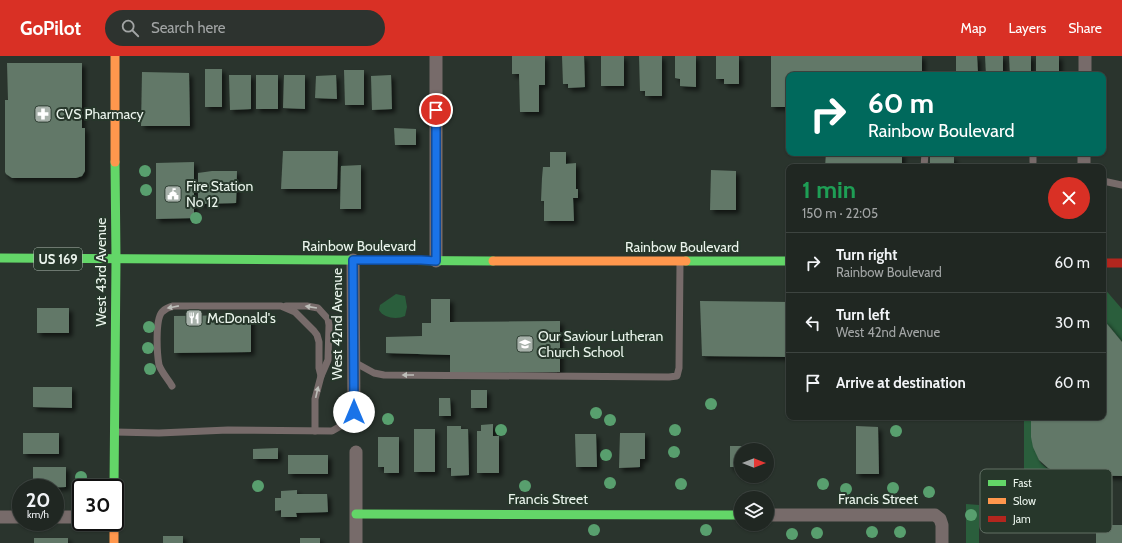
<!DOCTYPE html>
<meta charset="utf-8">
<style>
:root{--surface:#202722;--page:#2d332f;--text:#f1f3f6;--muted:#a2a5a5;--line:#3d4440;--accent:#d93025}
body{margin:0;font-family:Cabin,sans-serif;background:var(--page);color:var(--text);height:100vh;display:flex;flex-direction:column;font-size:15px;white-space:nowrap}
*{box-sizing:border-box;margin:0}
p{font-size:13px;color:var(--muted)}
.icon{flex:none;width:22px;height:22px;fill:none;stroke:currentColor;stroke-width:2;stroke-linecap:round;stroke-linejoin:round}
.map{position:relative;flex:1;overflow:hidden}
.drawer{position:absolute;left:786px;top:108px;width:320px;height:256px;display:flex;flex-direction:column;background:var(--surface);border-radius:8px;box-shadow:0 1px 3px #0004,0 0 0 1px var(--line)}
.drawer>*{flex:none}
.hud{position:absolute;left:786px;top:16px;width:320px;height:84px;border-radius:8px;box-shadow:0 1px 3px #0004,0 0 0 1px var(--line);background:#00695c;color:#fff;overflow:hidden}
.needle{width:26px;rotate:90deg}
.fabs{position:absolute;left:734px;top:387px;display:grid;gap:8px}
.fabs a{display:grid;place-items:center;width:40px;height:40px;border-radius:50%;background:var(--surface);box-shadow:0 1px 3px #0004,0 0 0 1px var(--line);font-size:20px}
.speed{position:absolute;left:12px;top:423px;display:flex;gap:8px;font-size:20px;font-weight:700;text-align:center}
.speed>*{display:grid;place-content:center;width:52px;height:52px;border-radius:50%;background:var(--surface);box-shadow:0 1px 3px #0004,0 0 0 1px var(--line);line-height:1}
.speed small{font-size:10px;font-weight:400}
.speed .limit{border:2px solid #111;border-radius:6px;background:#fff;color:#111}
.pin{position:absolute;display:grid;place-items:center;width:34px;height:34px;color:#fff;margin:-17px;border:2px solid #fff;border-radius:50%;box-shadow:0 1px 4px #0007}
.me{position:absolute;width:44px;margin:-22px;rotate:0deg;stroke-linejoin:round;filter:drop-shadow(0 0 3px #0008)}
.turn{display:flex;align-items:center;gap:14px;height:84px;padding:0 16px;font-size:18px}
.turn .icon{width:52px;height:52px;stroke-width:2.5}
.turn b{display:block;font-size:28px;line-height:34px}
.round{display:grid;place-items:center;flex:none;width:42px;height:42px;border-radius:21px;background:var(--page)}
.summary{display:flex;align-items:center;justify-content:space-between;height:68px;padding:0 16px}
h1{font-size:24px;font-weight:700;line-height:30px;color:#1e9e55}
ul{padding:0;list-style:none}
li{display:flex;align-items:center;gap:12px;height:60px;padding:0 16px;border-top:1px solid var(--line)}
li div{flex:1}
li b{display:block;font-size:15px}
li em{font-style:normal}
header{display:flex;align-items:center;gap:24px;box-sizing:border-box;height:56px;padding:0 20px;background:var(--accent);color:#fff}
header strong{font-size:19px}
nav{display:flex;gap:22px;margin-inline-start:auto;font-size:14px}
.search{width:280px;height:36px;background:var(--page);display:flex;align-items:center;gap:10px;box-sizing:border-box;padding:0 14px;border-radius:22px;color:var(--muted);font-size:15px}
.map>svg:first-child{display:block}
</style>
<header>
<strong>GoPilot</strong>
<div class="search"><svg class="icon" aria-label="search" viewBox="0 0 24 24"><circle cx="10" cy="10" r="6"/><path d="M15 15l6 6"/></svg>Search here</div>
<nav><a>Map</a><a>Layers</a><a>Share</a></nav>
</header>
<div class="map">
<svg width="1122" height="487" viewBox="0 0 1122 487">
<defs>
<filter id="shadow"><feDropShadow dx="3.5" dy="3.5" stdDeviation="2" flood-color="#0009"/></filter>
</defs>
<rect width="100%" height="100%" fill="#2a342d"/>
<g fill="#2a5e3c">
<polygon points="1103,231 1122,253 1122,286 1103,263"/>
<path d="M396,238L405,240L407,251L405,260C397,264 383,262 379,254L380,249Z"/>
<path d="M1024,361H1031C1033,369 1036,398 1039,404C1049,423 1094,419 1112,420L1102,428H1024Z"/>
<polygon points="966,448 979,449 979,487 966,487"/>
</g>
<g fill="#627868" filter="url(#shadow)">
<polygon points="512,0 545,0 545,29 539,29 539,56 520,56 519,18 512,18"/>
<polygon points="562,0 584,0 585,31 568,32 568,28 563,28"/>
<rect x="601" y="0" width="23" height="30"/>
<polygon points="639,0 662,0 662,40 645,40 645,35 640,35"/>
<polygon points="675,0 696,0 696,31 680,30 680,23 675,22"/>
<polygon points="716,0 739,0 739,28 724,28 724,23 716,23"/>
<polygon points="771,0 922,0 922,19 789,19 789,51 771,51"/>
<polygon points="956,0 977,0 978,17 956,17"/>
<polygon points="985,0 1003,0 1003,19 986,19"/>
<polygon points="1009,0 1031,0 1031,19 1010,19"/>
<rect x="1036" y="0" width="23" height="19"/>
<polygon points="7,7 82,7 82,72 85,72 85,115 82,120 76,122 12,122 6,118 5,116 5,44 8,44"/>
<rect x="205" y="13" width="17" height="38"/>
<polygon points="344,14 364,14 364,49 345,49"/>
<polygon points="142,16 189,17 190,70 141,70"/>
<polygon points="229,19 251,19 251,53 230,54"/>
<rect x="256" y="19" width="22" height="34"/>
<polygon points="284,19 305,19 305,53 283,52"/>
<polygon points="336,19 337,43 315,42 316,20"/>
<polygon points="391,19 392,53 372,54 371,20"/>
<polygon points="394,72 416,73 416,89 395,89"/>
<polygon points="283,95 338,95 337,133 281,133"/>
<polygon points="550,96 566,96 566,108 576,107 576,133 578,133 578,142 573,142 574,165 544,165 544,145 541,145 542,122 543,111 550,111"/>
<polygon points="826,97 902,97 902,111 825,111"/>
<rect x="930" y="101" width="24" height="10"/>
<polygon points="194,106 194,162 156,163 156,107"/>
<polygon points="361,109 361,153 340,153 341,110"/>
<polygon points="711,114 736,115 736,154 710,154"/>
<polygon points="212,115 237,115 236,147 198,148 198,117"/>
<polygon points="431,243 450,243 450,266 560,265 560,316 450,317 450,299 386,297 386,281 422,280 422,267 431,267"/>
<polygon points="700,245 789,246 789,301 702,300"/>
<rect x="37" y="252" width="32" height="25"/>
<polygon points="251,259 251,296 174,297 174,260"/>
<polygon points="1103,263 1122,286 1122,420 1067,419 1056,416 1048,412 1039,404 1033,391 1031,381 1031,361 1103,361"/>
<polygon points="33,331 72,331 72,352 33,351"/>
<rect x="471" y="334" width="16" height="18"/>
<polygon points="439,342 450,342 451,360 439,360"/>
<polygon points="493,368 493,380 499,380 499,417 477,417 477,375 481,375 481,369"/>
<polygon points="447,370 461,370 461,373 468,373 469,419 451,420 451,412 447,412"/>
<polygon points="856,370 878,371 879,418 856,418"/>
<rect x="414" y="373" width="21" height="43"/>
<rect x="23" y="377" width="36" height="21"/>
<polygon points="620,377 645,377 645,403 640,403 640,411 619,412"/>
<polygon points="575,378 596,378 597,411 576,411"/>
<polygon points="378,381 399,381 399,417 384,417 384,411 378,411"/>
<polygon points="730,390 757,390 757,394 741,394 741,411 730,411"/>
<polygon points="278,392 278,403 253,403 253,393"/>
<rect x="288" y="399" width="40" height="19"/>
<polygon points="33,411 66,411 66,431 33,432"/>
<polygon points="297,434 297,438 327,438 328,456 296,457 297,461 281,461 281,454 275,455 275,442 281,442 281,435"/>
<rect x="1096" y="469" width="26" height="18"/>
<rect x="163" y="480" width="20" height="7"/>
<rect x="34" y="482" width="34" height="5"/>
<rect x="300" y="482" width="20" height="5"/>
</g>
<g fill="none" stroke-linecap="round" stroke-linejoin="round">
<g stroke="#776b6a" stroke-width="7">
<polyline points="1033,97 1033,106"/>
<polyline points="924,111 925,97"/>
<polyline points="1103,125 1122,129"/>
<polyline points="286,250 307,250 318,252 328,263 329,269 328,304 321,320"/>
<polyline points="354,306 374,317 384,319 669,321 677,320 679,312 680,207"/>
<path d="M172,330C168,323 162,317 159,309C157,298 155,264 162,256C165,253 169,251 173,250H281L295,256L314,275L317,279L319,286V312L321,320L315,343V375"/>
<polyline points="115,376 159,377 228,374 332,375 346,367 354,356"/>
</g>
<g stroke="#776b6a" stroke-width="13">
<polyline points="1085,19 1085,0"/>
<polyline points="1084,111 1084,97"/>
<polyline points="353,204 354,356"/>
<polyline points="436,205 436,0"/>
<polyline points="356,396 356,487"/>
<polyline points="767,459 935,459 940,463 942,469 942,487"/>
<polyline points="0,461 21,461"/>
<polyline points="55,461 81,461"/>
</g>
<g stroke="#63d668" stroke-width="9">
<polyline points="0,202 493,205"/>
<polyline points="686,205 789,205"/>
<polyline points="114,432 116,203 115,106"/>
<polyline points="356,458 741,459"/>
</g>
<g stroke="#ff974d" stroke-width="9">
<polyline points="115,106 115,0"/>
<polyline points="493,205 686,205"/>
<polyline points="114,466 114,487"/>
</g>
<polyline stroke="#b3261e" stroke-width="9" points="1103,207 1122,207"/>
</g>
<g fill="#589f6e">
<circle cx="145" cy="115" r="6"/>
<circle cx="146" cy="134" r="6"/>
<circle cx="196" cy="162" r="6"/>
<circle cx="149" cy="271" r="6"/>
<circle cx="148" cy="292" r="6"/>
<circle cx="150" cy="313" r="6"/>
<circle cx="711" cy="348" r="6"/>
<circle cx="596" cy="357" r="6"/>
<circle cx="388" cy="363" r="6"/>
<circle cx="610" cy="364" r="6"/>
<circle cx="501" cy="374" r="6"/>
<circle cx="675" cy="374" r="6"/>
<circle cx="896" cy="375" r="6"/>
<circle cx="674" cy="396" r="6"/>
<circle cx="606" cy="399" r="6"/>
<circle cx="81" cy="421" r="6"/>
<circle cx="610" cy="427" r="6"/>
<circle cx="681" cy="428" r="6"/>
<circle cx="823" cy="428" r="6"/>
<circle cx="258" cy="430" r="6"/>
<circle cx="525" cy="430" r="6"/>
<circle cx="893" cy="432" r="6"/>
<circle cx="846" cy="433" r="6"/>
<circle cx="929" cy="436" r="6"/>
<circle cx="971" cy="459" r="6"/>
<circle cx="594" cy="474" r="6"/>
<circle cx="706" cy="474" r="6"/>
<circle cx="872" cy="476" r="6"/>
<circle cx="900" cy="476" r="6"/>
<circle cx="817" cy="477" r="6"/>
<circle cx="792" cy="478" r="6"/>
</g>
<defs><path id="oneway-solid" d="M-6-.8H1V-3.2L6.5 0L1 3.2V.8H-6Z"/></defs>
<g fill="#bdbeb9">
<use href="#oneway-solid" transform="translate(173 251) rotate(169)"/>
<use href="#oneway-solid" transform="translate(311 251) rotate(-171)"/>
<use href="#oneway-solid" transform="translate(408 319) rotate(-180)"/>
<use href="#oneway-solid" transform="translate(317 336) rotate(-77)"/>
</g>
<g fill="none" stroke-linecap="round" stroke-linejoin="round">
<g stroke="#114b97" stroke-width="10">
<polyline id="route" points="354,356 353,204 421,204 436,205 436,54"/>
</g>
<use href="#route" stroke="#1a73e8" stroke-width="7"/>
</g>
<defs>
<g id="pharmacy-square" transform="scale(0.9)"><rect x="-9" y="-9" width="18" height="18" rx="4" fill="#a7b1aa" stroke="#27372b"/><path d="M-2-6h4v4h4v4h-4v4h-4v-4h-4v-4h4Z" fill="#fff"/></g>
<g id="civic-square" transform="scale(0.9)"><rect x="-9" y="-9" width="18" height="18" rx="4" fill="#a7b1aa" stroke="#27372b"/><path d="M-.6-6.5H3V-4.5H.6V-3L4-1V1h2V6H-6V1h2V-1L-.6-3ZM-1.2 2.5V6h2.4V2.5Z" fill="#fff"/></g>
<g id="restaurant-square" transform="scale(0.9)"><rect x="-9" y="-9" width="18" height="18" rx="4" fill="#a7b1aa" stroke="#27372b"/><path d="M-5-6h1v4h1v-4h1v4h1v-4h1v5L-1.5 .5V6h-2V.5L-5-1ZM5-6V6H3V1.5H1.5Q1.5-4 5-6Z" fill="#fff"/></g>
<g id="school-square" transform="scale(0.9)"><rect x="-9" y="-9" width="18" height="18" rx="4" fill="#a7b1aa" stroke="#27372b"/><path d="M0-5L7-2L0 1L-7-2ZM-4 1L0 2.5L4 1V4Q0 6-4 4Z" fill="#fff"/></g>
</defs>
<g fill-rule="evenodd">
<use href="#pharmacy-square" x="43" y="58"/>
<use href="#civic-square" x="173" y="138"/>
<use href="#restaurant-square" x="194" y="262"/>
<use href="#school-square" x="525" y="288"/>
</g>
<g text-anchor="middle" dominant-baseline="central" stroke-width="4" stroke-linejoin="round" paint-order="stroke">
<rect fill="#27372b" stroke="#b0bcb3" stroke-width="1" x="34" y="192" width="48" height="22" rx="3"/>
<g font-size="13" font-weight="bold" fill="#ebf5ed">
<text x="58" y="203">US 169</text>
</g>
<g font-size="14" fill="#ebf5ed" stroke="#27372b" text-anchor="start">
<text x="56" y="58">CVS Pharmacy</text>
<text x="186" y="130">Fire Station<tspan x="186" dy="16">No 12</tspan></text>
<text x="207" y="262">McDonald's</text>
<text x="538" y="280">Our Saviour Lutheran<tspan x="538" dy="16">Church School</tspan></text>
</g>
<g font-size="14" fill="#ebf5ed" stroke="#27372b">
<text x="359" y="190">Rainbow Boulevard</text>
<text x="682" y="191">Rainbow Boulevard</text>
<text transform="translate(101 216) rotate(-90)">West 43rd Avenue</text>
<text transform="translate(337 268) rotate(-90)">West 42nd Avenue</text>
<text x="548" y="443">Francis Street</text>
<text x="878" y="443">Francis Street</text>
</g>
</g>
<rect x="980" y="413" width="132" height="64" rx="6" fill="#27372b" stroke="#627065" stroke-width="1"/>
<rect x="988" y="424" width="18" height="6" fill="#63d668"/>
<rect x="988" y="442" width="18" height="6" fill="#ff974d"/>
<rect x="988" y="460" width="18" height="6" fill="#b3261e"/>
<g font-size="11" fill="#ebf5ed">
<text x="1013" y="431">Fast</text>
<text x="1013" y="449">Slow</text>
<text x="1013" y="467">Jam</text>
</g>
</svg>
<div class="fabs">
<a><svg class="needle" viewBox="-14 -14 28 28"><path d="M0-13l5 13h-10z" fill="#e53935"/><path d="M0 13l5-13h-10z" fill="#a2a5a5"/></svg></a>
<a><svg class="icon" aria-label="layers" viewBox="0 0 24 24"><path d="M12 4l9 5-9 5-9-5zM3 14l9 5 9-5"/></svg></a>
</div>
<div class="speed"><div>20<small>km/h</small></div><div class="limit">30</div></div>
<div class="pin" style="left:436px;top:54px;background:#d93025"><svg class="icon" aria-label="arrive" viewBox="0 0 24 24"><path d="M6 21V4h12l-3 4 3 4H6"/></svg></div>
<svg class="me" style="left:354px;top:356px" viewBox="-20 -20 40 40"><circle r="19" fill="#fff"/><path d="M0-13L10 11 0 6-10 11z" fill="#1a73e8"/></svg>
<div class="hud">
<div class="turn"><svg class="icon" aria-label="right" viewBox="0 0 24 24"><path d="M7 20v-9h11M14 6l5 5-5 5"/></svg><div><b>60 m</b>Rainbow Boulevard</div></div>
</div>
<section class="drawer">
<div class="summary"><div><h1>1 min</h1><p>150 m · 22:05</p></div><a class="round" style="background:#d93025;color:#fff"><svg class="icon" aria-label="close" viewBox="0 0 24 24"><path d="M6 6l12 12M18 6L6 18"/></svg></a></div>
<ul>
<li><svg class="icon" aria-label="right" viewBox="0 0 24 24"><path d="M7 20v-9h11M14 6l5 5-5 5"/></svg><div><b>Turn right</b><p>Rainbow Boulevard</p></div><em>60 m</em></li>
<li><svg class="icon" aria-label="left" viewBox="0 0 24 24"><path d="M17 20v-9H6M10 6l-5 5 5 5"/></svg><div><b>Turn left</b><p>West 42nd Avenue</p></div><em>30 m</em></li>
<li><svg class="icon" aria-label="arrive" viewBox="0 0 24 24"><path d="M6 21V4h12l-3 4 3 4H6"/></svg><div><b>Arrive at destination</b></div><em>60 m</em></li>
</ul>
</section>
</div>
